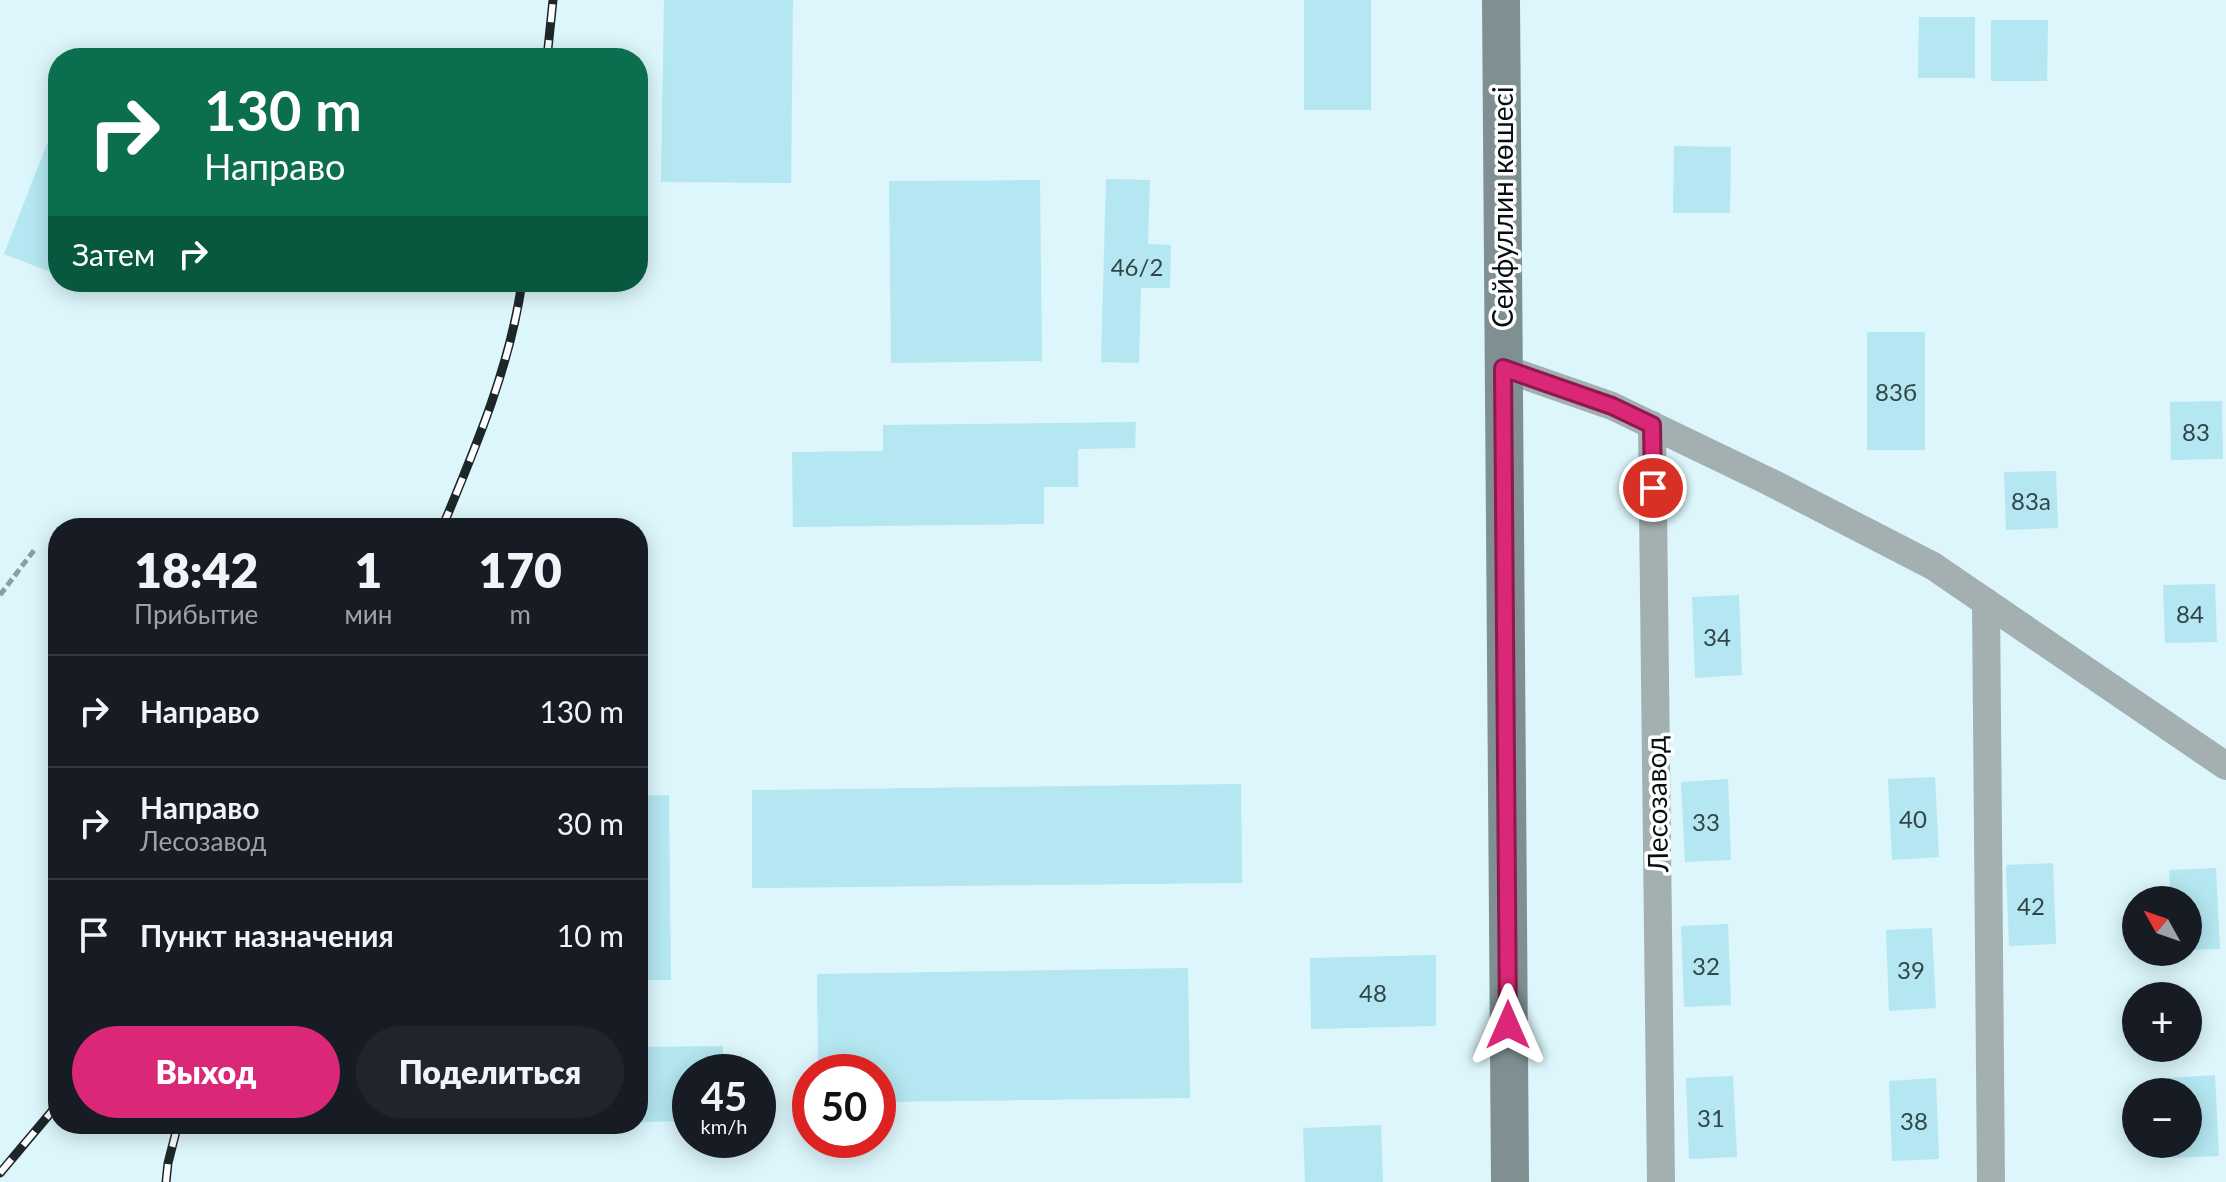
<!DOCTYPE html>
<html lang="ru">
<meta charset="utf-8">
<style>
:root{--surface:#171b24;--page:#20242c;--text:#f1f3f6;--muted:#9ea1a6;--line:#363941;--accent:#db2777}
body{margin:0;font-family:Lato,sans-serif;background:var(--page);color:var(--text);height:100vh;display:flex;flex-direction:column;font-size:30px;white-space:nowrap}
*{box-sizing:border-box;margin:0}
p{font-size:26px;color:var(--muted)}
.icon{flex:none;width:44px;height:44px;fill:none;stroke:currentColor;stroke-width:2;stroke-linecap:round;stroke-linejoin:round}
.map{position:relative;flex:1;overflow:hidden}
.side{position:absolute;left:48px;top:518px;width:600px;height:616px;display:flex;flex-direction:column;background:var(--surface);border-radius:32px;box-shadow:0 4px 20px #0003}
.side>*{flex:none}
.top-card{position:absolute;left:48px;top:48px;width:600px;height:244px;border-radius:32px;box-shadow:0 4px 20px #0003;background:#0b6e4f;color:#fff;overflow:hidden}
.needle{width:52px;rotate:310deg}
.fabs{position:absolute;left:2122px;top:886px;display:grid;gap:16px}
.fabs a{display:grid;place-items:center;width:80px;height:80px;border-radius:50%;background:var(--surface);box-shadow:0 4px 20px #0003;font-size:40px}
.speed{position:absolute;left:672px;top:1054px;display:flex;gap:16px;font-size:40px;font-weight:700;text-align:center}
.speed>*{display:grid;place-content:center;width:104px;height:104px;border-radius:50%;background:var(--surface);box-shadow:0 4px 20px #0003;line-height:1}
.speed small{font-size:20px;font-weight:400}
.speed .limit{border:12px solid #d22;background:#fff;color:#111}
.pin{position:absolute;display:grid;place-items:center;width:68px;height:68px;color:#fff;margin:-34px;border:4px solid #fff;border-radius:50%;box-shadow:0 2px 8px #0007}
.me{position:absolute;width:88px;margin:-44px;rotate:0deg;stroke-linejoin:round;filter:drop-shadow(0 0 6px #0008)}
.turn{display:flex;align-items:center;gap:28px;height:168px;padding:0 24px;font-size:36px}
.turn .icon{width:104px;height:104px;stroke-width:2.5}
.turn b{display:block;font-size:56px;line-height:68px}
.then{display:flex;align-items:center;height:76px;padding:0 24px;background:#0003;gap:16px;font-size:30px}
.eta{display:flex;justify-content:space-evenly;align-items:center;height:136px;text-align:center}
.eta b{font-size:48px;font-weight:800;line-height:56px}
.action{display:flex;gap:16px;margin-top:auto;padding:16px 24px}
.action a{flex:1;height:92px;border-radius:48px;background:var(--accent);color:#fff;font-size:32px;font-weight:800;line-height:92px;text-align:center}
.action a+a{background:var(--page);color:var(--text)}
ul{padding:0;list-style:none}
li{display:flex;align-items:center;gap:24px;height:112px;padding:0 24px;border-top:2px solid var(--line)}
li div{flex:1}
li b{display:block;font-size:30px}
li em{font-style:normal}
.map>svg:first-child{display:block}
</style>
<div class="map">
<svg width="2226" height="1182" viewBox="0 0 2226 1182">
<rect width="100%" height="100%" fill="#dcf6fb"/>
<g fill="#b4e7f1">
<polygon points="664,0 793,0 791,183 661,182"/>
<rect x="1304" y="0" width="67" height="110"/>
<polygon points="1919,17 1975,17 1975,78 1918,78"/>
<polygon points="1991,20 2048,20 2047,81 1991,81"/>
<polygon points="58,116 58,275 4,254"/>
<polygon points="1674,146 1731,147 1730,213 1673,213"/>
<polygon points="1106,179 1150,180 1148,244 1171,245 1170,288 1141,288 1139,363 1101,362"/>
<polygon points="1040,180 1042,361 891,363 889,181"/>
<polygon points="76,282 98,282 95,290"/>
<rect x="1867" y="332" width="58" height="118"/>
<polygon points="2222,401 2223,459 2171,460 2170,402"/>
<polygon points="1136,422 1135,448 1078,449 1078,487 1044,487 1044,524 793,527 792,452 883,451 883,425"/>
<polygon points="2056,471 2058,528 2006,530 2004,472"/>
<polygon points="2215,584 2217,642 2165,643 2163,585"/>
<polygon points="1739,595 1742,675 1695,678 1692,597"/>
<polygon points="1935,777 1939,857 1892,860 1888,779"/>
<polygon points="1728,779 1731,860 1685,862 1681,782"/>
<polygon points="1241,784 1242,883 752,888 752,790"/>
<polygon points="669,795 671,980 638,980 638,796"/>
<polygon points="2053,863 2056,944 2009,946 2006,865"/>
<polygon points="2216,868 2220,949 2188,950 2188,900 2171,900 2169,870"/>
<polygon points="1728,924 1731,1005 1684,1007 1681,926"/>
<polygon points="1932,928 1936,1008 1889,1011 1886,930"/>
<polygon points="1436,955 1436,1026 1311,1029 1310,958"/>
<polygon points="1188,968 1190,1098 878,1102 878,1072 818,1072 817,974"/>
<polygon points="723,1046 724,1072 690,1072 690,1121 638,1122 638,1047"/>
<polygon points="2215,1075 2219,1156 2172,1158 2171,1144 2188,1144 2188,1092 2169,1092 2168,1078"/>
<polygon points="1733,1076 1737,1157 1689,1159 1686,1078"/>
<polygon points="1936,1078 1939,1159 1892,1161 1889,1081"/>
<polygon points="1381,1125 1383,1182 1305,1182 1303,1128"/>
</g>
<g fill="none" stroke-linecap="round" stroke-linejoin="round">
<polyline stroke="#8b9ea2" stroke-width="5" stroke-dasharray="8 4" stroke-linecap="butt" points="0,595 35,549"/>
<g stroke="#a4afb1" stroke-width="28">
<polyline points="1503,368 1612,406 1770,482 1933,566 2226,766"/>
<polyline points="1652,425 1661,1182"/>
<polyline points="1986,602 1991,1182"/>
</g>
<polyline stroke="#7f8f92" stroke-width="38" points="1501,0 1510,1182"/>
<g stroke="#1d2729" stroke-width="9">
<g id="rail">
<polyline points="547,58 553,0"/>
<path d="M442,528C475,449 510,367 522,282"/>
<polyline points="0,1173 58,1104"/>
<polyline points="166,1182 168,1163 178,1124"/>
</g>
</g>
<use href="#rail" stroke="#fefefe" stroke-width="6" stroke-dasharray="18" stroke-linecap="butt"/>
</g>
<g fill="none" stroke-linecap="round" stroke-linejoin="round">
<g stroke="#8e194d" stroke-width="20">
<polyline id="route" points="1508,1025 1503,368 1612,406 1652,425 1653,488"/>
</g>
<use href="#route" stroke="#db2777" stroke-width="14"/>
</g>
<g text-anchor="middle" dominant-baseline="central" stroke-width="7" stroke-linejoin="round" paint-order="stroke">
<g font-size="24" fill="#324649">
<text x="1137" y="266">46/2</text>
<text x="1896" y="391">83б</text>
<text x="2196" y="431">83</text>
<text x="2031" y="500">83а</text>
<text x="2190" y="613">84</text>
<text x="1717" y="636">34</text>
<text x="1913" y="818">40</text>
<text x="1706" y="821">33</text>
<text x="2031" y="905">42</text>
<text x="1706" y="965">32</text>
<text x="1911" y="969">39</text>
<text x="1373" y="992">48</text>
<text x="1711" y="1117">31</text>
<text x="1914" y="1120">38</text>
</g>
<g font-size="28" fill="#071011" stroke="#fefefe">
<text transform="translate(1502 207) rotate(-90)">Сейфуллин көшесі</text>
<text transform="translate(1656 804) rotate(-91)">Лесозавод</text>
</g>
</g>
</svg>
<div class="fabs">
<a><svg class="needle" viewBox="-14 -14 28 28"><path d="M0-13l5 13h-10z" fill="#e53935"/><path d="M0 13l5-13h-10z" fill="#9ea1a6"/></svg></a>
<a>+</a>
<a>−</a>
</div>
<div class="speed"><div>45<small>km/h</small></div><div class="limit">50</div></div>
<div class="pin" style="left:1653px;top:488px;background:#d93025"><svg class="icon" aria-label="arrive" viewBox="0 0 24 24"><path d="M6 21V4h12l-3 4 3 4H6"/></svg></div>
<svg class="me" style="left:1508px;top:1025px" viewBox="-20 -20 40 40"><path d="M0-17L14 15 0 8-14 15z" fill="#db2777" stroke="#fff" stroke-width="4"/></svg>
<div class="top-card">
<div class="turn"><svg class="icon" aria-label="right" viewBox="0 0 24 24"><path d="M7 20v-9h11M14 6l5 5-5 5"/></svg><div><b>130 m</b>Направо</div></div>
<div class="then">Затем<svg class="icon" aria-label="right" viewBox="0 0 24 24"><path d="M7 20v-9h11M14 6l5 5-5 5"/></svg></div>
</div>
<section class="side">
<div class="eta">
<div><b>18:42</b><p>Прибытие</p></div>
<div><b>1</b><p>мин</p></div>
<div><b>170</b><p>m</p></div>
</div>
<ul>
<li><svg class="icon" aria-label="right" viewBox="0 0 24 24"><path d="M7 20v-9h11M14 6l5 5-5 5"/></svg><div><b>Направо</b></div><em>130 m</em></li>
<li><svg class="icon" aria-label="right" viewBox="0 0 24 24"><path d="M7 20v-9h11M14 6l5 5-5 5"/></svg><div><b>Направо</b><p>Лесозавод</p></div><em>30 m</em></li>
<li><svg class="icon" aria-label="arrive" viewBox="0 0 24 24"><path d="M6 21V4h12l-3 4 3 4H6"/></svg><div><b>Пункт назначения</b></div><em>10 m</em></li>
</ul>
<div class="action"><a>Выход</a><a>Поделиться</a></div>
</section>
</div>
